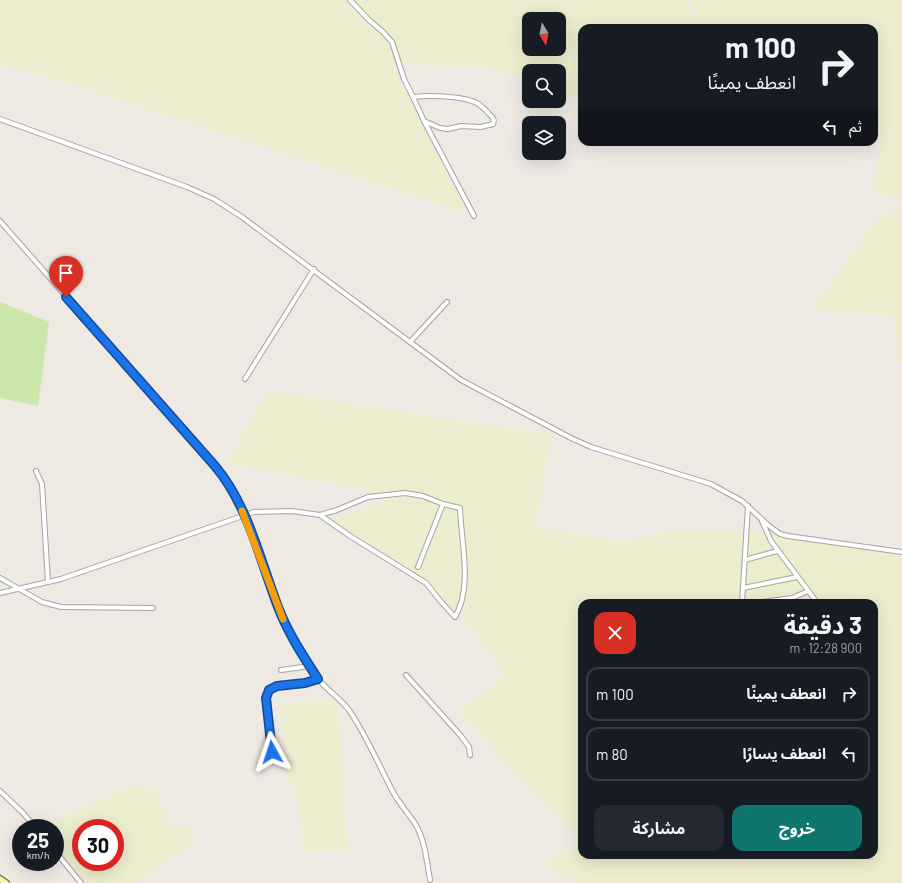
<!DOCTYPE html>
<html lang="ar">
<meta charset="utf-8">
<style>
:root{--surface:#171b24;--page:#242831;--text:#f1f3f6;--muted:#9ea1a6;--line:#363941;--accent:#0f766e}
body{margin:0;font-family:Barlow,"Noto Sans Arabic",sans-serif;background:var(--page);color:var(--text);direction:rtl;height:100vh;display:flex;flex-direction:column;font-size:15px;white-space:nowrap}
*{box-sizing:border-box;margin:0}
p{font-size:13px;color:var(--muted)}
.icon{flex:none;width:22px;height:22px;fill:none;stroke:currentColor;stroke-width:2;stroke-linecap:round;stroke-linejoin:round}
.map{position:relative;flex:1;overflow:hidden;direction:ltr}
.details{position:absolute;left:578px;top:599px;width:300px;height:260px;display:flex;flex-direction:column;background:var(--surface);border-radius:12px;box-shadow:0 4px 16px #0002;direction:rtl}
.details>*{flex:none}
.guide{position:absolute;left:578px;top:24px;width:300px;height:122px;border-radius:12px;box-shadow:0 4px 16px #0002;direction:rtl;background:#171b24;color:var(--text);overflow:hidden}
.needle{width:26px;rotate:170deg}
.fabs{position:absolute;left:522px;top:12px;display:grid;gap:8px}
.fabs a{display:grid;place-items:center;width:44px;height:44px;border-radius:8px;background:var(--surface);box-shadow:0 4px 16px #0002;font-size:20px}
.speed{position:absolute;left:12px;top:819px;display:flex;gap:8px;font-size:20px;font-weight:700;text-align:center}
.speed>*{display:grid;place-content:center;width:52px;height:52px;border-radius:50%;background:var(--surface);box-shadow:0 4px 16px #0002;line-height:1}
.speed small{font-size:10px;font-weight:400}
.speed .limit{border:6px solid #d22;background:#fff;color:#111}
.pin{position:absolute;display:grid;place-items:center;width:34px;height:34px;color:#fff;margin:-41px -17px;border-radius:50% 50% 50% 0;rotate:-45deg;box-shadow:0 0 4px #0007}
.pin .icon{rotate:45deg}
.me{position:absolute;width:44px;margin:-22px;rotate:355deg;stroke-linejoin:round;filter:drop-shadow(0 0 3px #0008)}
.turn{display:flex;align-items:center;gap:14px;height:84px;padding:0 16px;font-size:18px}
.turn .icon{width:52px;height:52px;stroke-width:2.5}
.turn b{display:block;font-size:28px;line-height:34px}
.then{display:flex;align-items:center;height:38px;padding:0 16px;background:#0003;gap:8px;font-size:15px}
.round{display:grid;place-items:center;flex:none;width:42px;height:42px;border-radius:12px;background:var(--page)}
.head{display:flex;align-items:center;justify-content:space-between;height:68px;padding:0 16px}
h1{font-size:24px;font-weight:700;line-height:30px}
.primary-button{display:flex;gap:8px;margin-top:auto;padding:8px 16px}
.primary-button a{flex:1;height:46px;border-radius:12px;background:var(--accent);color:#fff;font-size:16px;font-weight:700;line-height:46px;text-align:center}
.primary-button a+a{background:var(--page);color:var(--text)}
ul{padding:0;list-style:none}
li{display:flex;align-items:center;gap:12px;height:54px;margin:0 8px 6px;padding:0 8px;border:2px solid var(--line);border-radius:12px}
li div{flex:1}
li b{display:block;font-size:15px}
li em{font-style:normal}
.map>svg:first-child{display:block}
</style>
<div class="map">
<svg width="902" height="883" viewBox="0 0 902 883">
<rect width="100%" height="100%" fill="#eee9e3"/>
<g fill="#ececce" fill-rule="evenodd">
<path d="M0,0H686L700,28H582V99L559,90V71H529V78L482,67L391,63L467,213L42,75L0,65ZM529,19H559V49H529Z"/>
<polygon points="691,0 867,0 864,26 868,0 902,0 902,198 871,193 881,145 880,117 874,114 874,28 702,28"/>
<polygon points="902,208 902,363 899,363 895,316 812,309 879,216"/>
<path d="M267,391L551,435L536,527L622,542L669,531H781L902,556V883H575L542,864L581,840L458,712L505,676L462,615L334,521L395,496L227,463ZM582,603H874V855H582Z"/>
<polygon points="280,701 338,702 348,850 303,852 296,786 287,784"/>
<path d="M133,786L157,790L161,809L167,812L169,829L189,826L197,832L188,846L137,883H85L55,846V828H40L39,826ZM81,828H115V862H81Z"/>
</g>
<polygon fill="#cce7aa" points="0,302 49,322 38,406 0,398"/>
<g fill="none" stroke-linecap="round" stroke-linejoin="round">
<g stroke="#a4a4a4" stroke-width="6">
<g id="street">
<polyline points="350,0 369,20 383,32 392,42 404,79 413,97 424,121 474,216"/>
<path d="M413,97C429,95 458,96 472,101C479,103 485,109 489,114C493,117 495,120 493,124L481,127L461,126L448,129L440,128L424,121"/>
<polyline points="0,119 187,187 214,199 242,217 461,380 573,439 591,447 711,484 742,501 768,525 780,534 788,536 902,552"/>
<path d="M0,221L215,466C256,514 262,582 291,637C298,651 309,668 319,680C328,691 340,698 349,710C366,735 378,763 392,790C398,802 408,813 416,825C425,841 427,862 430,880"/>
<polyline points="410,342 447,302"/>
<polyline points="245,379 314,269"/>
<polyline points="36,471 42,484 48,582"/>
<polyline points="762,521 771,541 816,601"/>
<polyline points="745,560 777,551"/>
<polyline points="418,567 443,504"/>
<polyline points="0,578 42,602 61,607 153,608"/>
<polyline points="743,588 797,577"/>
<path d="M0,593L61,579L254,512L292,511L320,515L337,510L368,497L405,493L423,496L443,504L460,508C461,542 473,587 455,617L442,603L426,583L350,536L320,515"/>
<polyline points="742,603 748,506"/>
<polyline points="754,603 792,598 808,591"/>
<polyline points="281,670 310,666"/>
<polyline points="406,675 461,736 469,747 470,755"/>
<polyline points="271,752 266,697 269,690 277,686 305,683 318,679"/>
<polyline points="0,791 23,813 36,828"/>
<polyline points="55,851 81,883"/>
</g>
</g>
<g stroke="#6b7008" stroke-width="8">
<polyline id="secondary" points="0,879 6,883"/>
</g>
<use href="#street" stroke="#fff" stroke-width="4"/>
<use href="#secondary" stroke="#f7f6b7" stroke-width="5.5"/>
</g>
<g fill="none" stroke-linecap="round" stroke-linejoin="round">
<g stroke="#114b97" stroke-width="10">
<path id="route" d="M66,297L215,466C248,505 260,560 278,607C288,633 303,656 318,679L305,683L277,686L269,690L266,698L272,752"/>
</g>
<use href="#route" stroke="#1a73e8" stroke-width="7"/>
<polyline stroke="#f59e0b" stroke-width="7" points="242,511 283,619"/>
</g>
</svg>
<div class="fabs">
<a><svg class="needle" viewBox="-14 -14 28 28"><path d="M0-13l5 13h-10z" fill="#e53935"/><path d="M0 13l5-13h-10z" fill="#9ea1a6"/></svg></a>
<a><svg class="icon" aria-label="search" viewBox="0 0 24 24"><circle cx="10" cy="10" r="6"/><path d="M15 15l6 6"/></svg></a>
<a><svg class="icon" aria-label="layers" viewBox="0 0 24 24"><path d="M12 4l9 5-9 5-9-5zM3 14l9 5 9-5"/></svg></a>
</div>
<div class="speed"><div>25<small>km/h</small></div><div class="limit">30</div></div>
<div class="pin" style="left:66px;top:297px;background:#d93025"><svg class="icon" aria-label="arrive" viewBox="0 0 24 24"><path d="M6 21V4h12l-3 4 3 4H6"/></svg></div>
<svg class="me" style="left:272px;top:752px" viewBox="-20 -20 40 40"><path d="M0-17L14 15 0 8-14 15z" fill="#1a73e8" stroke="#fff" stroke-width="4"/></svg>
<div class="guide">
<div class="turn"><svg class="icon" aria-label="right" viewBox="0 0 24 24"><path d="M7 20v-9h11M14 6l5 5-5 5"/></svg><div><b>100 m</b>انعطف يمينًا</div></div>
<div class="then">ثم<svg class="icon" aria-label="left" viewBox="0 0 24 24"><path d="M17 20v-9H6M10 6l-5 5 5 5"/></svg></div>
</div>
<section class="details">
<div class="head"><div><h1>3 دقيقة</h1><p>900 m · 12:28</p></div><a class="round" style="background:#d93025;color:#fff"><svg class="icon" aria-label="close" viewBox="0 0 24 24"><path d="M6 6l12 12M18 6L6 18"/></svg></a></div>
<ul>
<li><svg class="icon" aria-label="right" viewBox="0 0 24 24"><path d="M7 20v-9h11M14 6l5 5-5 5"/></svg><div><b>انعطف يمينًا</b></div><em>100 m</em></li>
<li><svg class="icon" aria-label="left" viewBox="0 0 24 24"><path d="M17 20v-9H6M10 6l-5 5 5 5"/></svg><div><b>انعطف يسارًا</b></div><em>80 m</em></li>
</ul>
<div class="primary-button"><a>خروج</a><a>مشاركة</a></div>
</section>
</div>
